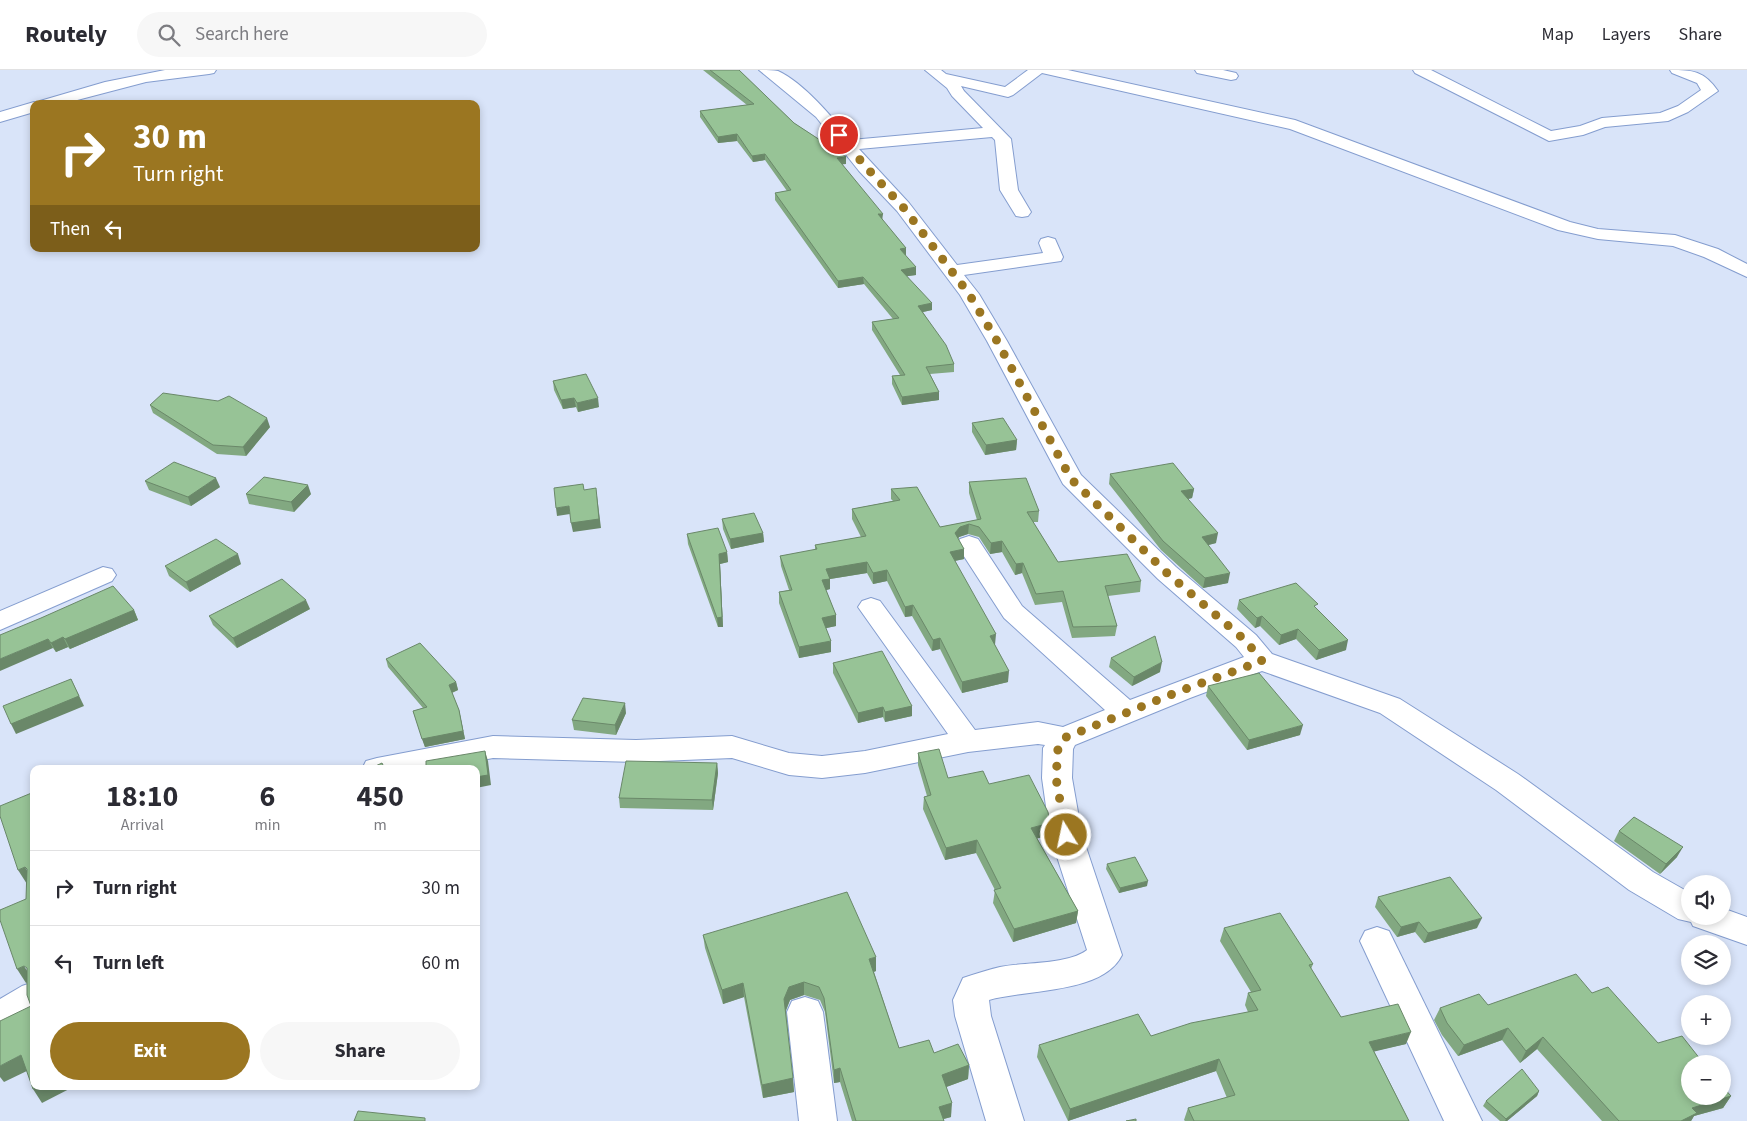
<!DOCTYPE html>
<meta charset="utf-8">
<style>
:root{--surface:#fff;--page:#f7f7f7;--text:#2b2b33;--muted:#7c7c81;--line:#e1e1e2;--accent:#9b7621}
body{margin:0;font-family:"Source Sans 3",sans-serif;background:var(--page);color:var(--text);height:100vh;display:flex;flex-direction:column;font-size:19px;white-space:nowrap}
*{box-sizing:border-box;margin:0}
p{font-size:16px;color:var(--muted)}
.icon{flex:none;width:28px;height:28px;fill:none;stroke:currentColor;stroke-width:2;stroke-linecap:round;stroke-linejoin:round}
.map{position:relative;flex:1;overflow:hidden}
.drawer{position:absolute;left:30px;top:695px;width:450px;height:325px;display:flex;flex-direction:column;background:var(--surface);border-radius:10px;box-shadow:0 2px 8px #0003}
.drawer>*{flex:none}
.guide{position:absolute;left:30px;top:30px;width:450px;height:152px;border-radius:10px;box-shadow:0 2px 8px #0003;background:#9b7621;color:#fff;overflow:hidden}
.tools{position:absolute;left:1681px;top:805px;display:grid;gap:10px}
.tools a{display:grid;place-items:center;width:50px;height:50px;border-radius:50%;background:var(--surface);box-shadow:0 2px 8px #0003;font-size:25px}
.pin{position:absolute;display:grid;place-items:center;width:42px;height:42px;color:#fff;margin:-21px;border:2px solid #fff;border-radius:50%;box-shadow:0 1px 5px #0007}
.me{position:absolute;width:55px;margin:-28px;rotate:350deg;stroke-linejoin:round;filter:drop-shadow(0 0 4px #0008)}
.turn{display:flex;align-items:center;gap:18px;height:105px;padding:0 20px;font-size:22px}
.turn .icon{width:65px;height:65px;stroke-width:2.5}
.turn b{display:block;font-size:35px;line-height:42px}
.then{display:flex;align-items:center;height:48px;padding:0 20px;background:#0003;gap:10px;font-size:19px}
.eta{display:flex;justify-content:space-evenly;align-items:center;height:85px;text-align:center}
.eta b{font-size:30px;font-weight:700;line-height:35px}
.action{display:flex;gap:10px;margin-top:auto;padding:10px 20px}
.action a{flex:1;height:58px;border-radius:30px;background:var(--accent);color:#fff;font-size:20px;font-weight:700;line-height:58px;text-align:center}
.action a+a{background:var(--page);color:var(--text)}
ul{padding:0;list-style:none}
li{display:flex;align-items:center;gap:15px;height:75px;padding:0 20px;border-top:1px solid var(--line)}
li div{flex:1}
li b{display:block;font-size:19px}
li em{font-style:normal}
header{display:flex;align-items:center;gap:30px;box-sizing:border-box;height:70px;padding:0 25px;background:var(--surface);border-bottom:1px solid var(--line)}
header strong{font-size:24px}
nav{display:flex;gap:28px;margin-inline-start:auto;font-size:18px}
.search{width:350px;height:45px;background:var(--page);display:flex;align-items:center;gap:12px;box-sizing:border-box;padding:0 18px;border-radius:28px;color:var(--muted);font-size:19px}
.map>svg:first-child{display:block}
</style>
<header>
<strong>Routely</strong>
<div class="search"><svg class="icon" aria-label="search" viewBox="0 0 24 24"><circle cx="10" cy="10" r="6"/><path d="M15 15l6 6"/></svg>Search here</div>
<nav><a>Map</a><a>Layers</a><a>Share</a></nav>
</header>
<div class="map">
<svg width="1747" height="1051" viewBox="0 0 1747 1051">
<rect width="100%" height="100%" fill="#d9e4f9"/>
<g fill="none" stroke-linecap="round" stroke-linejoin="round">
<g stroke="#849dcf" stroke-width="2">
<g id="minor">
<polygon points="165,0 216,0 214,3 209,4 146,12 62,34 34,34 34,42 0,52 0,42 34,32 38,33 40,31 105,12"/>
<path d="M759,0C765,0 773,0 778,1C804,13 833,48 851,70L983,58L952,26L947,18L925,0H941L946,4L1005,17L1028,0H1068L1295,50L1570,152L1598,159L1675,165L1718,179L1747,194V207L1704,187L1673,176L1598,169L1558,160L1290,59L1042,3L1013,25L1008,27L961,16L964,21L1011,69L1018,120L1031,142L1028,146L1022,147L1016,146L1000,120L995,70L992,67L859,79L909,133L957,195L1043,183L1039,173L1041,169L1048,167L1055,169L1063,187L1061,191L964,205L979,224L1007,271L1081,405L1176,497L1256,565L1272,584L1400,629L1518,704L1653,802L1690,823V846H1722V838L1747,847V875L1693,856L1691,852L1678,849L1629,820L1496,720L1380,643L1262,601L1190,628L1075,675L1073,679L1072,708L1082,765L1122,885C1103,924 1027,919 989,930L991,946L1024,1051H986L955,946L953,930L963,908C975,904 987,900 1000,897C1024,892 1067,895 1087,880L1050,765L1042,708L1043,678L1045,675L1038,674L968,682L865,703L822,708L789,705L732,688L636,692L493,688L436,699H362L366,691L377,688L493,666L636,670L732,666L789,683L822,686L865,681L948,664L858,537L862,531L871,528L880,531L975,660L1038,652L1063,657L1105,640L1004,548L956,474L960,469L969,466L978,469L1022,536L1130,630L1244,587L1236,577L1158,509L1063,414L987,271L960,225L897,141L859,101L816,47Z"/>
<polygon points="1195,0 1223,0 1236,3 1238,6 1236,9 1231,10 1197,3"/>
<path d="M1413,0H1431L1551,61L1580,56L1602,48L1660,43L1678,36L1701,20L1697,13L1672,3L1670,0C1693,0 1704,1 1718,21L1688,42L1668,51L1605,57L1583,65L1549,71L1415,3Z"/>
<polygon points="103,497 112,499 116,505 112,511 0,560 0,541"/>
<polygon points="1377,857 1389,861 1482,1051 1444,1051 1360,871 1365,861"/>
<polygon points="34,912 34,945 13,958 0,962 0,929 22,916"/>
<polygon points="805,927 818,931 823,942 837,1051 799,1051 787,942 792,931"/>
</g>
</g>
<use href="#minor" fill="#fff" fill-rule="evenodd"/>
</g>
<g fill="#82a881">
<polygon points="703,0 739,0 794,53 846,87 846,94 842,94 882,150 906,178 905,185 916,205 907,206 932,240 923,242 954,294 954,302 930,304 939,322 939,330 902,335 892,314 892,306 900,305 872,260 872,252 893,249 864,214 838,218 775,130 775,123 787,121 765,90 753,92 737,71 718,73 700,47 700,41 747,35"/>
<polygon points="553,311 599,337 578,342 576,337 563,339 554,320"/>
<polygon points="150,335 270,357 246,386 217,384 153,343"/>
<polygon points="972,353 1017,370 1016,380 985,385 972,362"/>
<polygon points="1110,404 1194,419 1192,428 1188,429 1216,473 1208,475 1228,513 1203,518 1161,480 1109,414"/>
<polygon points="145,411 220,417 191,436 149,420"/>
<polygon points="969,412 1039,441 1038,452 1033,452 1058,492 1141,511 1140,522 1108,526 1117,556 1115,566 1072,568 1062,532 1035,535 1022,503 1015,505 1002,482 990,484 979,467 968,464 959,467 958,469 964,479 964,489 955,491 995,575 1008,612 962,623 940,579 932,581 912,546 905,547 887,511 873,514 867,503 830,509 830,519 826,520 836,545 836,556 826,558 831,582 799,588 779,533 779,522 789,520 781,496 780,486 815,480 815,475 861,467 852,449 852,439 893,431 891,429 891,419 940,457 977,450 969,423"/>
<polygon points="246,424 311,424 294,442 249,434"/>
<polygon points="722,449 763,463 764,472 731,479 723,459"/>
<polygon points="687,464 727,482 728,492 720,494 723,557 718,557 688,474"/>
<polygon points="241,494 190,522 169,506 165,496"/>
<polygon points="1239,530 1316,539 1346,580 1316,590 1296,569 1279,575 1260,556 1255,558 1237,539"/>
<polygon points="310,539 237,578 213,555 209,546"/>
<polygon points="134,540 138,550 70,579 68,577 56,582 53,578 0,565"/>
<polygon points="1111,588 1160,602 1132,616 1109,597"/>
<polygon points="386,589 456,612 458,620 452,623 459,640 465,669 425,677 413,641 423,638 388,597"/>
<polygon points="833,593 912,636 912,646 885,652 883,647 858,653 833,603"/>
<polygon points="1208,616 1300,665 1247,680 1206,626"/>
<polygon points="626,643 616,665 574,660 572,650"/>
<polygon points="918,683 948,708 989,714 1048,766 1037,768 1078,841 1076,853 1013,872 993,833 995,820 976,783 945,790 923,739 924,727 927,726 918,695"/>
<polygon points="717,693 718,703 713,740 620,738 619,728"/>
<polygon points="1619,761 1677,787 1660,804 1614,771"/>
<polygon points="1107,794 1147,816 1119,823 1106,799"/>
<polygon points="1378,827 1477,858 1424,873 1415,862 1397,867 1375,837"/>
<polygon points="1224,858 1313,894 1311,899 1341,947 1406,974 1374,981 1409,1051 1185,1051 1184,1050 1188,1038 1227,1028 1216,1001 1068,1051 1037,987 1039,975 1151,966 1248,942 1245,935 1248,923 1251,922 1220,871"/>
<polygon points="703,865 876,901 874,902 899,978 934,983 969,995 968,1009 946,1017 951,1047 944,1049 944,1051 852,1051 840,1012 834,1013 825,942 820,930 804,925 790,930 786,941 794,1022 763,1028 744,927 723,934 705,878"/>
<polygon points="1592,923 1658,973 1731,1026 1723,1038 1694,1046 1691,1051 1602,1051 1537,979 1520,993 1502,970 1458,986 1442,965 1434,950 1440,938 1488,935"/>
<polygon points="1539,1021 1537,1026 1507,1051 1500,1051 1483,1036 1486,1031"/>
</g>
<g fill="#6a8869">
<polygon points="737,64 737,71 718,73 718,67"/>
<polygon points="765,84 765,90 753,92 752,86"/>
<polygon points="846,87 846,94 837,95 837,88"/>
<polygon points="878,144 883,144 882,151"/>
<polygon points="906,178 906,185 900,186 900,179"/>
<polygon points="916,197 916,205 901,207 901,200"/>
<polygon points="863,207 864,214 838,218 838,211"/>
<polygon points="932,233 932,240 918,243 918,236"/>
<polygon points="939,322 939,330 902,335 902,327"/>
<polygon points="574,328 576,337 563,339 561,330"/>
<polygon points="598,328 599,337 578,342 577,333"/>
<polygon points="267,348 270,357 246,386 243,377"/>
<polygon points="1017,370 1016,380 985,385 986,375"/>
<polygon points="216,408 220,417 191,436 188,427"/>
<polygon points="308,415 311,424 294,442 291,432"/>
<polygon points="1194,419 1192,428 1179,431 1181,421"/>
<polygon points="597,426 601,458 573,462 571,453"/>
<polygon points="569,436 570,444 557,446 556,438"/>
<polygon points="969,454 968,464 959,467 954,474 955,463 960,457"/>
<polygon points="763,463 764,472 731,479 730,469"/>
<polygon points="1218,463 1216,473 1201,477 1202,467"/>
<polygon points="1002,471 1002,482 990,484 991,473"/>
<polygon points="964,479 964,489 949,492 950,482"/>
<polygon points="727,482 728,492 720,494 723,557 718,557 717,548 719,484"/>
<polygon points="238,484 241,494 190,522 186,512"/>
<polygon points="867,492 867,503 830,509 830,519 823,521 822,510 826,499"/>
<polygon points="1023,493 1022,503 1015,505 1016,494"/>
<polygon points="887,500 887,511 873,514 873,503"/>
<polygon points="1230,503 1228,513 1203,518 1205,508"/>
<polygon points="306,530 310,539 237,578 233,568"/>
<polygon points="913,535 912,546 905,547 905,537"/>
<polygon points="134,540 138,550 70,579 65,569"/>
<polygon points="836,545 836,556 822,559 822,548"/>
<polygon points="1262,546 1260,556 1255,558 1257,548"/>
<polygon points="1298,559 1296,569 1279,575 1281,565"/>
<polygon points="996,564 995,575 989,577 990,566"/>
<polygon points="63,567 68,577 56,582 51,573"/>
<polygon points="940,568 940,579 932,581 933,570"/>
<polygon points="48,569 53,578 0,601 0,589"/>
<polygon points="1348,570 1346,580 1316,590 1319,580"/>
<polygon points="831,571 831,582 799,588 799,577"/>
<polygon points="1162,592 1160,602 1132,616 1134,607"/>
<polygon points="1009,601 1008,612 962,623 962,612"/>
<polygon points="71,609 84,636 16,664 11,654"/>
<polygon points="456,612 458,620 451,623 449,615"/>
<polygon points="625,633 626,643 616,665 615,655"/>
<polygon points="912,636 912,646 885,652 885,642"/>
<polygon points="883,637 883,647 858,653 858,643"/>
<polygon points="459,640 465,669 425,677 422,669"/>
<polygon points="1303,655 1300,665 1247,680 1249,670"/>
<polygon points="485,681 488,691 491,715 476,718 476,707"/>
<polygon points="717,693 718,703 713,740 712,730"/>
<polygon points="1050,753 1048,766 1030,770 1031,758"/>
<polygon points="977,770 976,783 945,790 946,778"/>
<polygon points="1683,777 1677,787 1660,804 1666,794"/>
<polygon points="25,797 33,811 27,814 18,800"/>
<polygon points="1148,811 1147,816 1119,823 1120,818"/>
<polygon points="1078,841 1076,853 1013,872 1014,859"/>
<polygon points="1482,848 1477,858 1424,873 1428,863"/>
<polygon points="1419,852 1415,862 1397,867 1401,857"/>
<polygon points="876,887 876,901 869,903 869,889"/>
<polygon points="24,896 33,910 26,913 17,899"/>
<polygon points="804,912 804,925 790,930 785,942 784,929 789,917"/>
<polygon points="743,913 744,927 723,934 722,920"/>
<polygon points="1508,958 1502,970 1458,986 1464,975"/>
<polygon points="1411,962 1406,974 1364,984 1369,972"/>
<polygon points="1543,967 1537,979 1520,993 1526,981"/>
<polygon points="21,985 31,999 4,1012 0,1007 0,996"/>
<polygon points="1219,989 1216,1001 1068,1051 1070,1039"/>
<polygon points="969,995 968,1009 941,1019 942,1005"/>
<polygon points="840,998 840,1012 834,1013 834,1000"/>
<polygon points="793,1008 794,1022 763,1028 762,1015"/>
<polygon points="39,1016 75,1016 42,1033 33,1019"/>
<polygon points="1539,1021 1537,1026 1507,1051 1505,1051 1506,1049"/>
<polygon points="1731,1026 1723,1038 1694,1046 1691,1051 1681,1051 1692,1038"/>
<polygon points="952,1033 951,1047 939,1050 939,1037"/>
</g>
<g fill="#97c396" stroke="#6a8869">
<polygon points="710,0 739,0 794,53 846,87 837,88 883,144 878,144 906,178 900,179 916,197 901,200 932,233 918,236 946,275 954,294 926,297 939,322 902,327 892,306 905,305 872,252 899,248 863,207 838,211 775,123 791,120 765,84 752,86 737,64 718,67 700,41 754,34"/>
<polygon points="586,304 598,328 577,333 574,328 561,330 553,311"/>
<polygon points="163,323 218,331 229,326 267,348 243,377 213,375 150,335"/>
<polygon points="1003,348 1017,370 986,375 972,353"/>
<polygon points="174,392 216,408 188,427 145,411"/>
<polygon points="1173,393 1194,419 1181,421 1218,463 1202,467 1230,503 1205,508 1163,471 1110,404"/>
<polygon points="264,407 308,415 291,432 246,424"/>
<polygon points="1026,408 1039,441 1027,442 1058,492 1127,484 1141,511 1105,516 1117,556 1073,557 1063,521 1036,524 1023,493 1016,494 1002,471 991,473 979,457 969,454 960,457 955,463 964,479 950,482 996,564 990,566 1009,601 962,612 940,568 933,570 913,535 905,537 887,500 873,503 867,492 826,499 830,509 822,510 836,545 822,548 831,571 799,577 779,522 792,520 780,486 817,479 815,475 866,466 852,439 900,430 891,419 917,417 940,457 981,449 969,412"/>
<polygon points="583,414 584,420 596,418 599,449 571,453 569,436 556,438 554,418"/>
<polygon points="754,443 763,463 730,469 722,449"/>
<polygon points="718,458 727,482 719,484 722,547 717,548 687,464"/>
<polygon points="216,469 238,484 186,512 165,496"/>
<polygon points="282,509 306,530 233,568 209,546"/>
<polygon points="1296,513 1318,534 1314,536 1348,570 1319,580 1298,559 1281,565 1262,546 1257,548 1239,530"/>
<polygon points="113,516 134,540 65,569 63,567 51,573 48,569 0,589 0,565 41,548"/>
<polygon points="1155,566 1162,592 1134,607 1111,588"/>
<polygon points="420,573 456,612 449,615 459,640 463,661 422,669 413,641 427,637 386,589"/>
<polygon points="882,581 912,636 885,642 883,637 858,643 833,593"/>
<polygon points="1259,603 1303,655 1249,670 1208,616"/>
<polygon points="71,609 79,626 11,654 3,636"/>
<polygon points="583,628 625,633 615,655 572,650"/>
<polygon points="939,679 948,708 983,701 989,714 1029,705 1048,742 1050,753 1031,758 1078,841 1014,859 994,820 1001,818 977,770 946,778 924,727 931,725 918,683"/>
<polygon points="485,681 488,705 476,707 476,699 426,699 426,691"/>
<polygon points="626,691 717,693 712,730 619,728"/>
<polygon points="382,693 385,699 369,699"/>
<polygon points="34,722 34,1016 39,1016 33,1019 21,985 0,996 0,951 31,936 27,925 27,898 24,896 17,899 0,850 0,840 26,829 27,799 25,797 18,800 0,746 0,736"/>
<polygon points="1634,747 1683,777 1666,794 1619,761"/>
<polygon points="1135,787 1148,811 1120,818 1107,794"/>
<polygon points="1450,807 1482,848 1428,863 1419,852 1401,857 1378,827"/>
<polygon points="847,822 876,887 869,889 899,978 929,970 934,983 958,974 969,995 942,1005 952,1033 939,1037 944,1051 856,1051 840,998 834,1000 824,928 819,917 804,912 789,917 784,929 793,1008 762,1015 743,913 722,920 703,865"/>
<polygon points="1280,843 1313,894 1309,895 1341,947 1398,934 1411,962 1369,972 1409,1051 1194,1051 1188,1038 1235,1025 1219,989 1070,1039 1039,975 1138,944 1151,966 1191,953 1258,940 1248,923 1261,920 1224,858"/>
<polygon points="1576,904 1592,923 1608,917 1658,973 1682,966 1704,994 1690,994 1690,1026 1722,1026 1722,1016 1731,1026 1692,1038 1697,1043 1681,1051 1619,1051 1543,967 1526,981 1508,958 1464,975 1447,953 1440,938 1479,924 1488,935"/>
<polygon points="1522,999 1539,1021 1506,1049 1486,1031"/>
<polygon points="358,1041 425,1048 425,1051 354,1051"/>
<polygon points="1136,1049 1136,1051 1126,1051"/>
</g>
<g fill="none" stroke-linecap="round" stroke-linejoin="round">
<polyline stroke="#9b7621" stroke-width="9" stroke-dasharray="0 16.2" points="839,65 866,97 903,137 969,224 997,271 1071,409 1167,503 1246,571 1262,591 1180,621 1064,668 1058,678 1056,708 1066,765"/>
</g>
</svg>
<div class="tools">
<a><svg class="icon" aria-label="sound" viewBox="0 0 24 24"><path d="M4 9h4l5-4v14l-5-4H4zM17 9q2 3 0 6"/></svg></a>
<a><svg class="icon" aria-label="layers" viewBox="0 0 24 24"><path d="M12 4l9 5-9 5-9-5zM3 14l9 5 9-5"/></svg></a>
<a>+</a>
<a>−</a>
</div>
<div class="pin" style="left:839px;top:65px;background:#d93025"><svg class="icon" aria-label="arrive" viewBox="0 0 24 24"><path d="M6 21V4h12l-3 4 3 4H6"/></svg></div>
<svg class="me" style="left:1066px;top:765px" viewBox="-20 -20 40 40"><circle r="17" fill="#9b7621" stroke="#fff" stroke-width="3"/><path d="M0-11L8 9 0 5-8 9z" fill="#fff"/></svg>
<div class="guide">
<div class="turn"><svg class="icon" aria-label="right" viewBox="0 0 24 24"><path d="M7 20v-9h11M14 6l5 5-5 5"/></svg><div><b>30 m</b>Turn right</div></div>
<div class="then">Then<svg class="icon" aria-label="left" viewBox="0 0 24 24"><path d="M17 20v-9H6M10 6l-5 5 5 5"/></svg></div>
</div>
<section class="drawer">
<div class="eta">
<div><b>18:10</b><p>Arrival</p></div>
<div><b>6</b><p>min</p></div>
<div><b>450</b><p>m</p></div>
</div>
<ul>
<li><svg class="icon" aria-label="right" viewBox="0 0 24 24"><path d="M7 20v-9h11M14 6l5 5-5 5"/></svg><div><b>Turn right</b></div><em>30 m</em></li>
<li><svg class="icon" aria-label="left" viewBox="0 0 24 24"><path d="M17 20v-9H6M10 6l-5 5 5 5"/></svg><div><b>Turn left</b></div><em>60 m</em></li>
</ul>
<div class="action"><a>Exit</a><a>Share</a></div>
</section>
</div>
